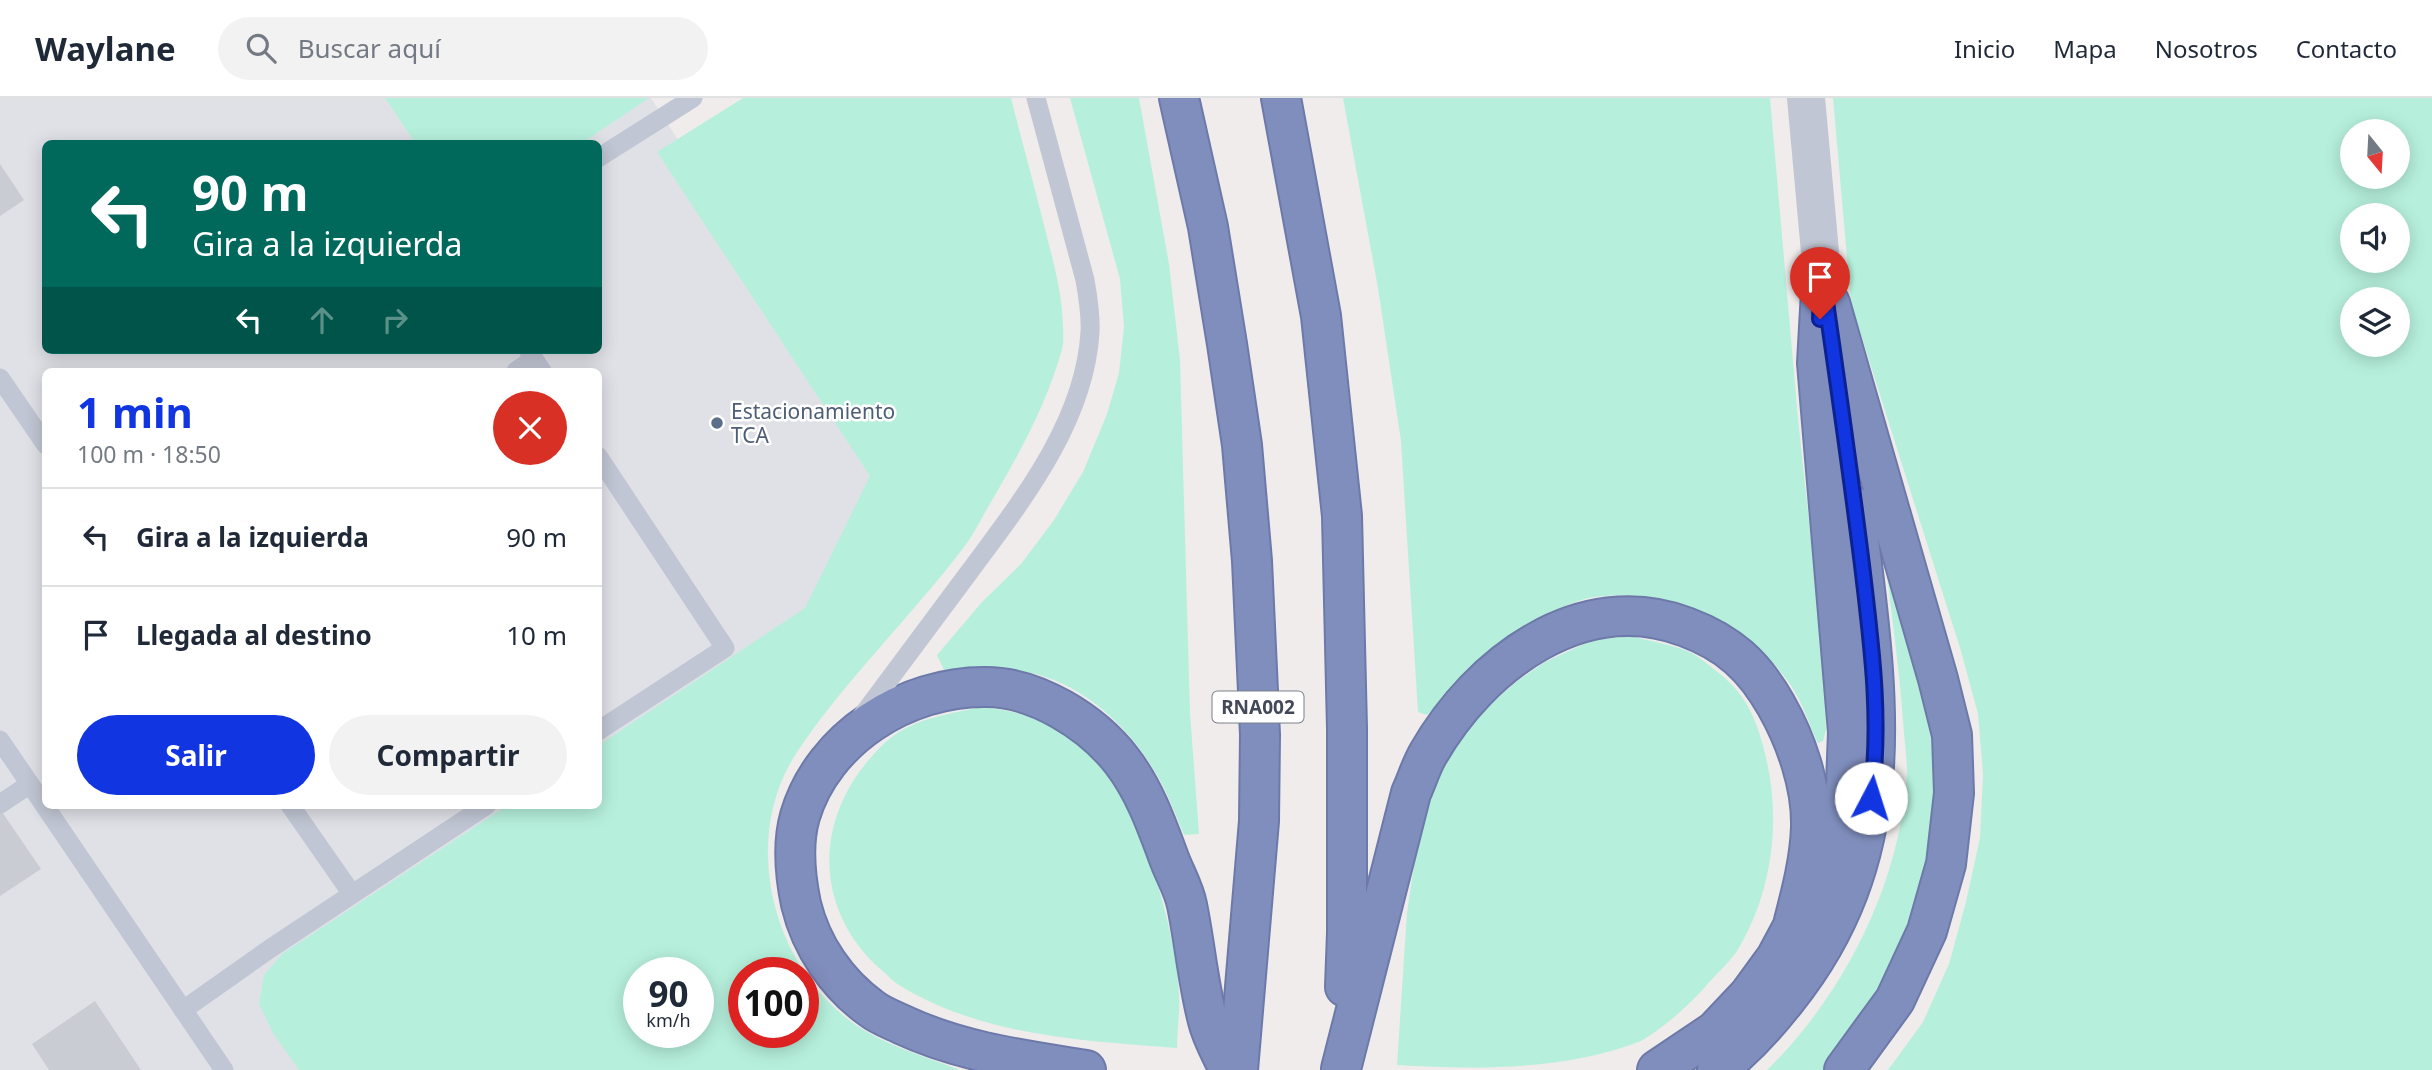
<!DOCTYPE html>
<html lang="es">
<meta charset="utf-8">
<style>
:root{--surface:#fff;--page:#f2f2f3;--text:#1f2937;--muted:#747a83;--line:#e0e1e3;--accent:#1235e2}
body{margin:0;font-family:"Noto Sans",sans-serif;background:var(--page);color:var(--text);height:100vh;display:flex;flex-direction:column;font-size:26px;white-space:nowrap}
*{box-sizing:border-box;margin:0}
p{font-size:23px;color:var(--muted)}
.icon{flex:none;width:38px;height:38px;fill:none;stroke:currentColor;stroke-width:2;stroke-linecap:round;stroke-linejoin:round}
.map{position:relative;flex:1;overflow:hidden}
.details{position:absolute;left:42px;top:270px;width:560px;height:441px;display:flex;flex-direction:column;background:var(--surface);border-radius:10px;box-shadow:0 4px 18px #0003}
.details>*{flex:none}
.guide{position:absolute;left:42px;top:42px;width:560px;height:214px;border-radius:10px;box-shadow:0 4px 18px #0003;background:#00695c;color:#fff;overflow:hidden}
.needle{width:46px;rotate:162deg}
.tools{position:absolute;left:2340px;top:21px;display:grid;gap:14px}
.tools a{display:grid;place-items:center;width:70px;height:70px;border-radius:50%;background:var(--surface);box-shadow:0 4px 18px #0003;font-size:35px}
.speed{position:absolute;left:623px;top:859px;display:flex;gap:14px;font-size:35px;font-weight:700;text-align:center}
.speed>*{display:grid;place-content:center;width:91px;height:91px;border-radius:50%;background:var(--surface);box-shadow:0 4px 18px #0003;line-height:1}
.speed small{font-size:18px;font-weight:400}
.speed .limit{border:10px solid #d22;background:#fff;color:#111}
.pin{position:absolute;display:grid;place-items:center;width:60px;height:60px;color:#fff;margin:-72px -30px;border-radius:50% 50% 50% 0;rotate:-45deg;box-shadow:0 0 7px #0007}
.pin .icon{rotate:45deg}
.me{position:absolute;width:77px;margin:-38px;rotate:5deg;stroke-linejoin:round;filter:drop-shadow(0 0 5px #0008)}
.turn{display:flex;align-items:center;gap:24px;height:147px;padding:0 35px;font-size:32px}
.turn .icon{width:91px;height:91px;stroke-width:2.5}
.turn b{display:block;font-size:49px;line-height:60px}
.lanes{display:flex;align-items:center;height:66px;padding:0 35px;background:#0003;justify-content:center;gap:35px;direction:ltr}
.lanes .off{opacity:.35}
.round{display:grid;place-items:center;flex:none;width:74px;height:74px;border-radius:37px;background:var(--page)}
.overview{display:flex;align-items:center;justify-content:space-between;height:119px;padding:0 35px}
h1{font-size:42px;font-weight:700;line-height:52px;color:var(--accent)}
.primary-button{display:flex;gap:14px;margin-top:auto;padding:14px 35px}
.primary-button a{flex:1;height:80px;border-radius:42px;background:var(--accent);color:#fff;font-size:28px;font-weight:700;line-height:80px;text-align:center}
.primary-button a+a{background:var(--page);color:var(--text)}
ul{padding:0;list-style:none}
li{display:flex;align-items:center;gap:21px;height:98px;padding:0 35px;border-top:2px solid var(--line)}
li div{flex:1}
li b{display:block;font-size:26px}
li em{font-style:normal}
header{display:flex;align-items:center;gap:42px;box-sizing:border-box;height:98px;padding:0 35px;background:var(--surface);border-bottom:2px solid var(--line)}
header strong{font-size:33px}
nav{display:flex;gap:38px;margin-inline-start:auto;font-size:24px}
.search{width:490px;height:63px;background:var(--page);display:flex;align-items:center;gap:18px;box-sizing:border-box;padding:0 24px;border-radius:38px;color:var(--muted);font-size:26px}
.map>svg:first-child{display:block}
</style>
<header>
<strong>Waylane</strong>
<div class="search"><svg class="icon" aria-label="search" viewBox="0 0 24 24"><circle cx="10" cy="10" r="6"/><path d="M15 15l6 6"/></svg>Buscar aquí</div>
<nav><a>Inicio</a><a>Mapa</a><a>Nosotros</a><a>Contacto</a></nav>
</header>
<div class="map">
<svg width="2432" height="972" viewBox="0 0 2432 972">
<rect width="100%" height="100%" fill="#efeceb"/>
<path fill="#e0e1e7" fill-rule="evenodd" d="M0,0H651L682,48L991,361L639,875V934L672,972H0ZM46,46H598V252H46ZM46,273H598V707H46Z"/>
<g fill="#b6f0dc" fill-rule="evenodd">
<polygon points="385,0 649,0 582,45 415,45"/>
<path d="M743,0H1011C1021,40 1032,79 1042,119C1051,156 1062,190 1063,228C1063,235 1064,244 1062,251C1047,306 1019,356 991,404C982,419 974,436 964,449C911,519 846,581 797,654C742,737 769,857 844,918C876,945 921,957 960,972H299L273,935L259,906L264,877L282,856L508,707H598L599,647L805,510L870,378L657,54ZM698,875V934H639V875ZM803,875V934H744V875Z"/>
<path d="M1070,0H1139L1169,166L1180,262L1190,615L1199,736L1184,737C1177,721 1171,704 1163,688C1138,639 1093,592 1039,577C1008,568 975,570 944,572L937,557L982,504L1021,466L1054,422L1083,374L1107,316L1119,275L1124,229L1120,181Z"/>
<path d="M1343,0H1770L1798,321L1823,553L1826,632L1823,643L1818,645L1815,639C1808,622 1801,602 1790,586C1746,524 1671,489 1595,499C1573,502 1549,515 1530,525C1500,543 1473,569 1448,594C1441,602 1435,610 1427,617L1418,614L1401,343L1378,190Z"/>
<path d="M1833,0H2432V972H1888L1923,924L1949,866L1966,804L1980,740L1983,676L1978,616L1961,553L1851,205ZM2398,33V79H2352V33ZM2398,117V163H2352V117ZM2398,201V247H2352V201Z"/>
<path d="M1885,459L1936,644L1940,698L1931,765L1913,829L1883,895L1833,962L1824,972H1767C1844,897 1901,784 1907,675C1907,658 1904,640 1903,622C1899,568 1891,513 1885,459Z"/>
<path d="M1631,538C1648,543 1676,547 1692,555C1703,562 1724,578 1733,588C1753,609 1761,637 1767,664C1781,727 1771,798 1737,853C1728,866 1715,877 1705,889C1687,909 1665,929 1641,943C1566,972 1478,972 1397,967L1407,815L1421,721L1440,676L1461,641L1486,610L1516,584L1545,564L1593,542Z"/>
<path d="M982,609C1008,612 1031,617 1054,628C1081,642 1112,680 1127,706C1150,749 1178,847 1179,896C1180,914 1177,932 1177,950C1084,943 981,938 899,887C892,883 886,875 879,870C819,815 813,734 863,669C874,655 889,638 906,630C930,618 957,614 982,609Z"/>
</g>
<g fill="#caccd4">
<polygon points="0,66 24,102 0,118"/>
<polygon points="0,711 41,771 0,798"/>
<polygon points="95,903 141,972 49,972 32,946"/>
</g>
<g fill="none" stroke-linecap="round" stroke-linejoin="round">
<g stroke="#6c79a9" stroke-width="42">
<g id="highway">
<polyline points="1179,0 1208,129 1227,246 1242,347 1252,463 1260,637 1259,723 1238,972"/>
<polyline points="1281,0 1321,218 1342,418 1347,631 1347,835 1345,889"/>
<polyline points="1830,205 1938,581 1952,637 1954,695 1946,766 1927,833 1895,902 1844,972"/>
<path d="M1341,971L1411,695C1417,682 1421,668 1428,656C1479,567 1581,489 1686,529C1729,545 1754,568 1776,607C1796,642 1812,688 1811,729C1810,761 1802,792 1794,823"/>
<path d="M1086,972C1023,962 961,954 903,927C893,922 881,918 872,911C837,886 811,848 801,806C795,777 792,746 800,718C823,640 906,588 986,589C1036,589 1092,624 1122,663C1145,693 1157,728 1170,763C1176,778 1184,792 1187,807C1195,846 1198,885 1208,923C1212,940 1222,956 1229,972"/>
<polyline points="1657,972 1715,933 1749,897 1776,860 1824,770 1838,728 1846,686 1848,634 1817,265 1822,176"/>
<path d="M1717,972C1744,951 1766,927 1787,900C1908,748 1876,587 1855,409"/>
</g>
</g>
<g stroke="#c1c6d4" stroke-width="19">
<polyline points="598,60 693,0"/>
<polyline points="528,252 542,273"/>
<polyline points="516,273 534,261"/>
<polyline points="0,280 46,347"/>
<polyline points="598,358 725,550 598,633"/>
<path d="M862,618C898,570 934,521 970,473C1021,404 1085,324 1090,234C1091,217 1088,199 1085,182L1036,0"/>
<polyline points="0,642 224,972"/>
<polyline points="0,706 30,686"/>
<polyline points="290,707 352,796"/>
<polyline points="183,912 271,850 487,707"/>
</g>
<polyline stroke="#c1c6d4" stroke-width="38" points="1806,0 1822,176"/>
<use href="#highway" stroke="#808ebd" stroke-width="38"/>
</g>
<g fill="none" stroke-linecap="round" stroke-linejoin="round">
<g stroke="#0c2293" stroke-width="18">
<path id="route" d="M1820,221L1822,176C1836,273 1850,370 1862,467C1871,543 1882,623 1871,700"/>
</g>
<use href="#route" stroke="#1235e2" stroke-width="12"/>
</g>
<circle fill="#5c6f8a" stroke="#fff" stroke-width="2.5" cx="717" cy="325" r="7"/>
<g text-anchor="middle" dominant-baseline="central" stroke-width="5" stroke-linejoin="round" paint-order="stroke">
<rect fill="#fff" stroke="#7b808b" stroke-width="2" x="1212.5" y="593.5" width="91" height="31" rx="5"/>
<g font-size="19" font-weight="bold" fill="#434959">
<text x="1258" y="609">RNA002</text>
</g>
<g font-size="21" fill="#4e5e75" stroke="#fff" text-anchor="start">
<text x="731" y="313">Estacionamiento<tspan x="731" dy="24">TCA</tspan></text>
</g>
</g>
</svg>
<div class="tools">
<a><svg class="needle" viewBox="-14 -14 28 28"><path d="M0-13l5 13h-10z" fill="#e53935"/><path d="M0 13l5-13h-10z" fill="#747a83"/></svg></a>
<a><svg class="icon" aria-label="sound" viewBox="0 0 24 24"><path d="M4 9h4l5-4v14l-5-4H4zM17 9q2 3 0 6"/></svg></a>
<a><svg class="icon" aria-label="layers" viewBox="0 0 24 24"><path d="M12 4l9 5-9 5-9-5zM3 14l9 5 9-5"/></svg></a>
</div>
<div class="speed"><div>90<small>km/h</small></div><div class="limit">100</div></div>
<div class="pin" style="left:1820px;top:221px;background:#d93025"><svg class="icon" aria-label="arrive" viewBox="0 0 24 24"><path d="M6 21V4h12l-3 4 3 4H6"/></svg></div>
<svg class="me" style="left:1871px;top:700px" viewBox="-20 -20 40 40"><circle r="19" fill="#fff"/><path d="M0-13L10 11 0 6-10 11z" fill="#1235e2"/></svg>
<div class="guide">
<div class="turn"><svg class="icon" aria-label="left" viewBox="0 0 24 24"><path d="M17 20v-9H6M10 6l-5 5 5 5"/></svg><div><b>90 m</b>Gira a la izquierda</div></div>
<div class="lanes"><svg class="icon" aria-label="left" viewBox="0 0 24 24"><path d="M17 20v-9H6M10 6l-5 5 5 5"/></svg><svg class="icon off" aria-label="ahead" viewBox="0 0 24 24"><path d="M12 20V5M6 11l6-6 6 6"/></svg><svg class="icon off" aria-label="right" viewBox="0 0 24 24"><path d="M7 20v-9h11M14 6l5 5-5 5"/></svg></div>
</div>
<section class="details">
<div class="overview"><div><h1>1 min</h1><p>100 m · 18:50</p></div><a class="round" style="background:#d93025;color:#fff"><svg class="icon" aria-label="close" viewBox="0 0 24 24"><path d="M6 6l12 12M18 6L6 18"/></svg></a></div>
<ul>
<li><svg class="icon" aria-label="left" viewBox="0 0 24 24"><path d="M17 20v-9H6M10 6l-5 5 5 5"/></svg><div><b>Gira a la izquierda</b></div><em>90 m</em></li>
<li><svg class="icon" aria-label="arrive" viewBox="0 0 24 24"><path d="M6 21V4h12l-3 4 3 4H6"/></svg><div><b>Llegada al destino</b></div><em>10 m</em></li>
</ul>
<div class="primary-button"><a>Salir</a><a>Compartir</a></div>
</section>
</div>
